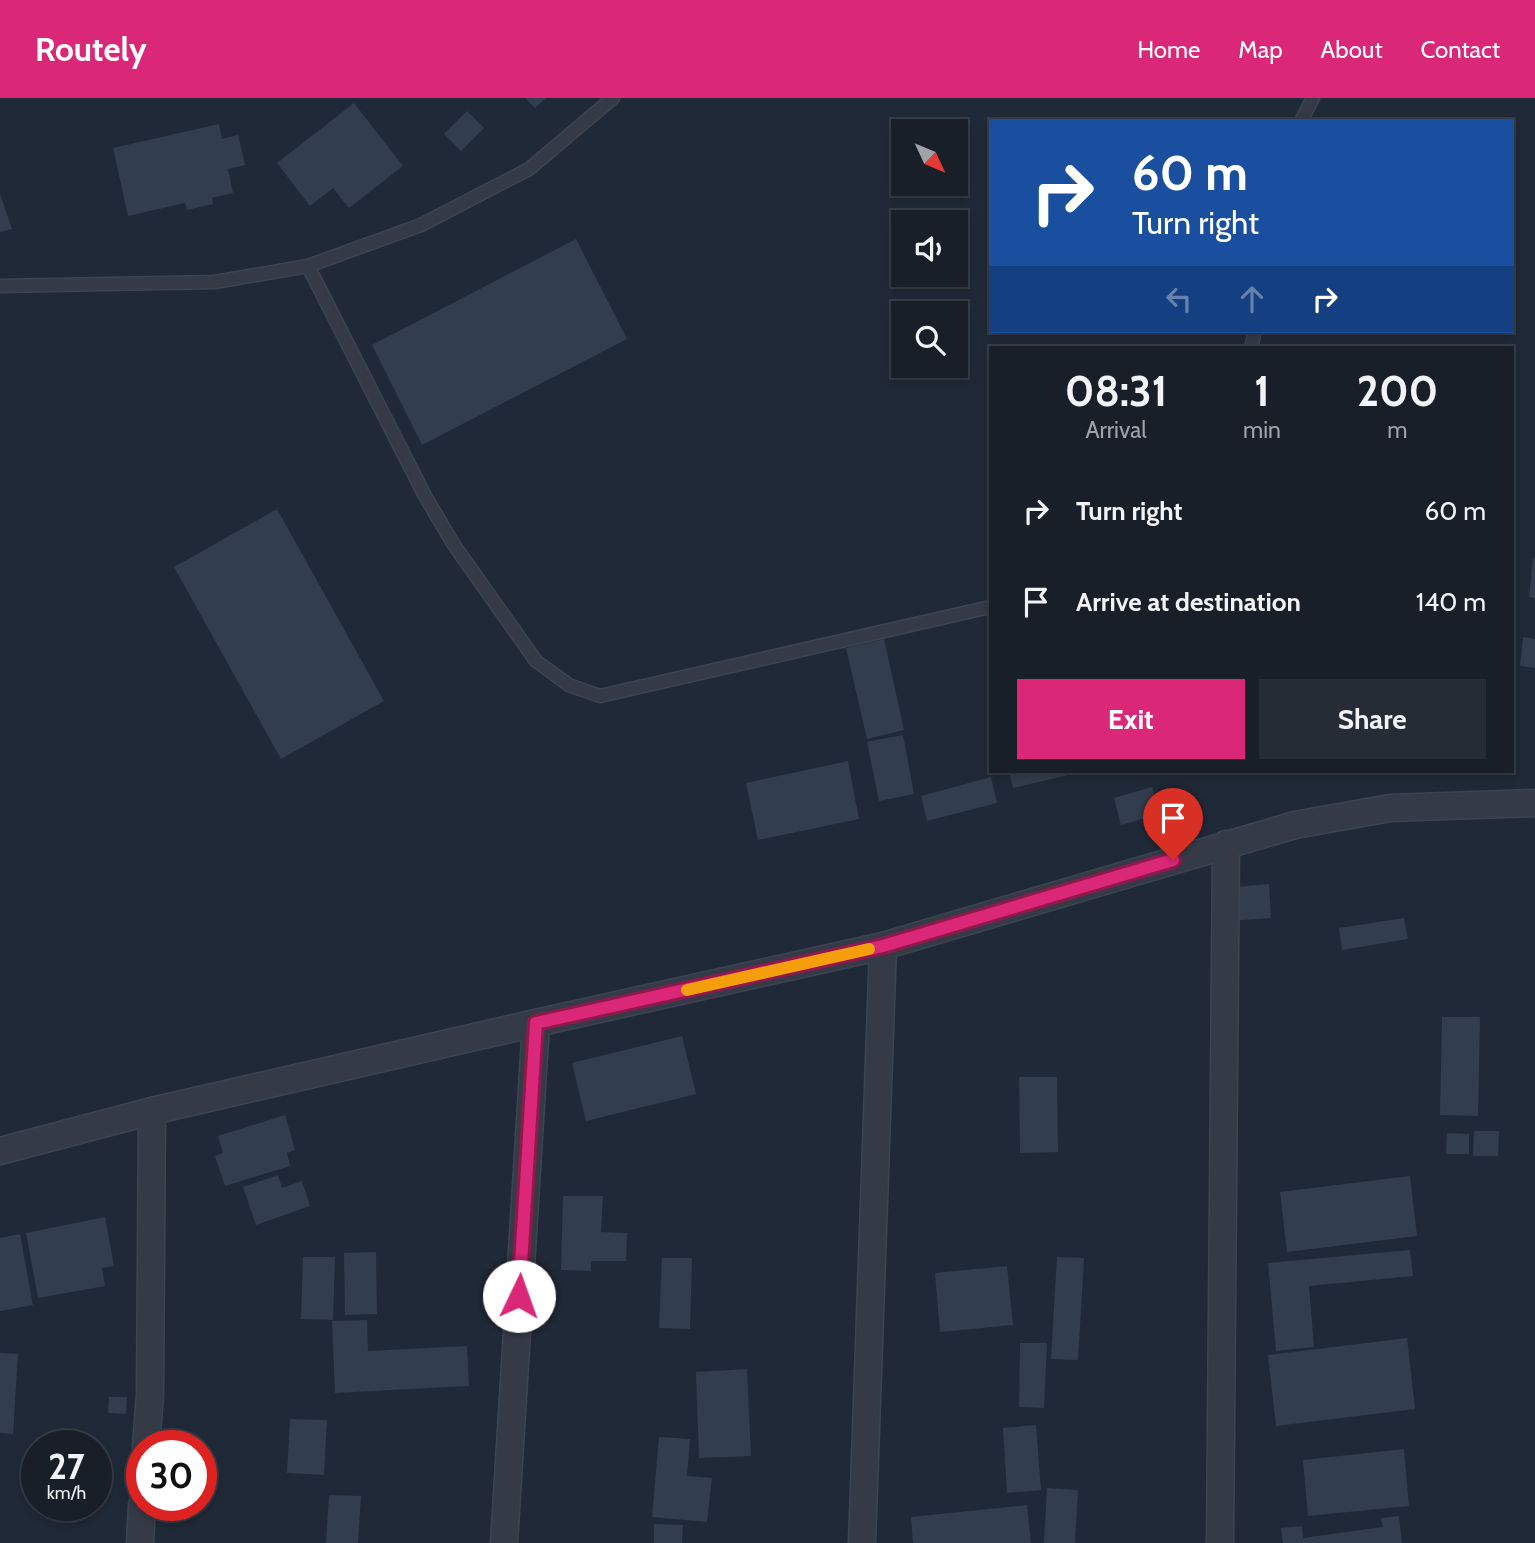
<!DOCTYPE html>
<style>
:root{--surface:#181f29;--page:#252c35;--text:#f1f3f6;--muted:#9fa2a8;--line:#363d46;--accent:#db2777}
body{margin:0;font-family:Cabin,sans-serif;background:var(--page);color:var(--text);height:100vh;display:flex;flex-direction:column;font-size:26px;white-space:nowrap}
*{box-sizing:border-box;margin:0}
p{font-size:23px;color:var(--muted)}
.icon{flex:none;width:38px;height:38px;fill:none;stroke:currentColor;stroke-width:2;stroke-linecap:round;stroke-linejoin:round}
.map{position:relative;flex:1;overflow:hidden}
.side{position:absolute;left:989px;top:248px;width:525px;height:427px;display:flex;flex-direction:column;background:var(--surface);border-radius:0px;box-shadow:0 4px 10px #0003,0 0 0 2px var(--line)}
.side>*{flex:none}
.hud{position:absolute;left:989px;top:21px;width:525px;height:214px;border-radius:0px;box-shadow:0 4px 10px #0003,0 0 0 2px var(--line);background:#1a4fa0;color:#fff;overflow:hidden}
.needle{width:46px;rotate:134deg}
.fabs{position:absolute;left:891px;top:21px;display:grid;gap:14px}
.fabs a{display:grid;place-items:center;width:77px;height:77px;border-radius:0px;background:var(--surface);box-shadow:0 4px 10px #0003,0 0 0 2px var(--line);font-size:35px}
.speed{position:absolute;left:21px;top:1332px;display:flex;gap:14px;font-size:35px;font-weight:700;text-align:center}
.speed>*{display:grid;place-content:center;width:91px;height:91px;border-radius:50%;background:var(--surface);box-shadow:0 4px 10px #0003,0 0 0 2px var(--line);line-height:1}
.speed small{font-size:18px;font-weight:400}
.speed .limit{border:10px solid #d22;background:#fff;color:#111}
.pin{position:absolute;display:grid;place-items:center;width:60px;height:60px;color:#fff;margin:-72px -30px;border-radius:50% 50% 50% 0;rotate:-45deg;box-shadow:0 0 7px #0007}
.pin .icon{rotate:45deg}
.me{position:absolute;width:77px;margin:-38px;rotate:3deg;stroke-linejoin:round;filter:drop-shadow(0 0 5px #0008)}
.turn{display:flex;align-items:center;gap:24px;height:147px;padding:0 28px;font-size:32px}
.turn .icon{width:91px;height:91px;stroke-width:2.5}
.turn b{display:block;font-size:49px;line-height:60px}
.lanes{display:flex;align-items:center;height:66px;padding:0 28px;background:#0003;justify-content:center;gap:35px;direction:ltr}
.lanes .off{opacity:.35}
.eta{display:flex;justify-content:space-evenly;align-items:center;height:119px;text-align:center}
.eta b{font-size:42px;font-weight:700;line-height:49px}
.primary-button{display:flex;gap:14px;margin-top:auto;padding:14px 28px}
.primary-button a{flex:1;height:80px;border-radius:0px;background:var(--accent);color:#fff;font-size:28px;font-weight:700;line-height:80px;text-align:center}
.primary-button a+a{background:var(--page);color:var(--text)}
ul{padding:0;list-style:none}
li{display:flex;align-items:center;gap:21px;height:91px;padding:0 28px}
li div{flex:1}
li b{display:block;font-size:26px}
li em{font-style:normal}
header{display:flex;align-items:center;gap:42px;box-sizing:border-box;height:98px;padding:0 35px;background:var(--accent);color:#fff}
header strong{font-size:33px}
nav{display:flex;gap:38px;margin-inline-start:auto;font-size:24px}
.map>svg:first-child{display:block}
</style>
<header>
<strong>Routely</strong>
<nav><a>Home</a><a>Map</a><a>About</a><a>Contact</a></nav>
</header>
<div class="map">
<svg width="1535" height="1445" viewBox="0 0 1535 1445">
<rect width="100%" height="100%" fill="#202937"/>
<g fill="#323d4e">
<polygon points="525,0 546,0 535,10"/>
<polygon points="354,5 403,68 349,110 333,90 310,108 277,65"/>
<polygon points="467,13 484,30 461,53 444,36"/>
<polygon points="219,26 222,41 238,37 245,67 228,71 233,95 212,100 213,106 187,112 185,105 128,118 113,50"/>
<polygon points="0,96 12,131 0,134"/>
<polygon points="576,141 627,241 422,347 372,247"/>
<polygon points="277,411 384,603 281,661 174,469"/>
<polygon points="1533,460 1535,460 1535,500 1529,499"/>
<polygon points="1523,539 1535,541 1535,570 1520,568"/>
<polygon points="884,541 904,632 867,641 846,550"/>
<polygon points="903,637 914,696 879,703 867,644"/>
<polygon points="848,663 859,721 758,742 746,685"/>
<polygon points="1009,674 1077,674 1077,675 1013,690"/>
<polygon points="991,679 997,705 927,723 921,698"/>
<polygon points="1152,689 1160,716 1121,727 1114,700"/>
<polygon points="1269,786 1271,820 1228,823 1225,790"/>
<polygon points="1404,820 1408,841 1342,852 1339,830"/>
<polygon points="1442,919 1480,919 1478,1018 1440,1017"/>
<polygon points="682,938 696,996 586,1023 572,965"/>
<polygon points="1019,979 1057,979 1058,1054 1020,1055"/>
<polygon points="285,1017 295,1052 287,1055 290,1068 225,1088 215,1058 223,1055 218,1038"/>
<polygon points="1474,1033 1499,1033 1498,1058 1473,1058"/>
<polygon points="1447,1035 1469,1036 1469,1056 1446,1056"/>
<polygon points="278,1077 282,1090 302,1083 310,1108 256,1127 243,1089"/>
<polygon points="1410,1078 1417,1138 1287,1154 1280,1094"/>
<polygon points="563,1098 603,1098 601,1134 627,1135 626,1163 591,1163 591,1173 561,1172"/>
<polygon points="105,1119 114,1168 102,1170 105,1188 38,1200 26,1135"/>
<polygon points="20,1136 33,1207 0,1213 0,1140"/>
<polygon points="1410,1152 1413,1178 1309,1188 1314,1249 1276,1253 1268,1165"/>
<polygon points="376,1154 377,1216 345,1217 344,1155"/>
<polygon points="303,1159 335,1159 333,1222 301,1221"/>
<polygon points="1057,1159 1084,1160 1078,1262 1051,1261"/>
<polygon points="662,1160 692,1160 690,1231 659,1230"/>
<polygon points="1007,1168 1013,1227 940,1234 935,1175"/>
<polygon points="367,1222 368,1253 467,1248 469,1288 335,1295 332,1223"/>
<polygon points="1407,1240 1415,1311 1276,1328 1268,1257"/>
<polygon points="1020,1245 1047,1245 1044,1310 1019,1309"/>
<polygon points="0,1255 18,1256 13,1336 0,1335"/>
<polygon points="747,1271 751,1358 699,1360 696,1274"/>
<polygon points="109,1299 127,1299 126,1316 108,1315"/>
<polygon points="290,1321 327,1322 324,1377 287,1375"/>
<polygon points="1036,1327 1041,1392 1007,1395 1003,1330"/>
<polygon points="659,1339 690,1341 687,1378 712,1380 707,1424 652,1419"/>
<polygon points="1404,1351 1409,1408 1308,1418 1303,1362"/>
<polygon points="1047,1390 1078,1392 1075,1445 1044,1445"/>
<polygon points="329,1397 361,1398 358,1445 326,1445"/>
<polygon points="1027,1407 1031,1445 913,1445 911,1419"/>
<polygon points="1399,1418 1402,1445 1283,1445 1281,1430 1302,1428 1303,1440 1383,1429 1381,1420"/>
<polygon points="654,1426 683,1427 682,1445 654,1445"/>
</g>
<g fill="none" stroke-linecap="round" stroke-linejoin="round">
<g stroke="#3d4451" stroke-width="15">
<g id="service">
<polyline points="1301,23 1313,0"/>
<polyline points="308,168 425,398 454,447 536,563 569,587 600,598 990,509"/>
<polyline points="0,188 215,184 308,168 421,127 529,71 613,0"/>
<polyline points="1251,250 1255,233"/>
</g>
</g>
<g stroke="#3d4451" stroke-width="29">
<g id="minor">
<polyline points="0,1053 152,1013 536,925 883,848 1295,727 1390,710 1535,705"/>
<polyline points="146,1348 150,1297 152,1013"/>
<polyline points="140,1445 142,1407"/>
<polyline points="504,1445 536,925"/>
<polyline points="862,1445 883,848"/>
<polyline points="1220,1445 1226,746"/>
</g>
</g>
<use href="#service" stroke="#343b47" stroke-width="12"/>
<use href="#minor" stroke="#343b47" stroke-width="26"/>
</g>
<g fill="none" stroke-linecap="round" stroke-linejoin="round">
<g stroke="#8e194d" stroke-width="18">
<polyline id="route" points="519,1198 536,925 883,848 1173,762"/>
</g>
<use href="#route" stroke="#db2777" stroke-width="12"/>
<polyline stroke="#f59e0b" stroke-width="12" points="687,892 869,851"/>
</g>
</svg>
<div class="fabs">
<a><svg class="needle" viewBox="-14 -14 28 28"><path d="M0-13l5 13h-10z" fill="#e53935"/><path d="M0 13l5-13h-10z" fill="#9fa2a8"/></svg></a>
<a><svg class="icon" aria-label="sound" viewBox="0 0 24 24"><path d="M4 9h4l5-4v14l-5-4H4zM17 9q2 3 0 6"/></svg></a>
<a><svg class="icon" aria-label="search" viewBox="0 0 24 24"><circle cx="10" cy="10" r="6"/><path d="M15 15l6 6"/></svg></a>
</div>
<div class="speed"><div>27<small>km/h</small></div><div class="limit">30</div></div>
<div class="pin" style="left:1173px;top:762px;background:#d93025"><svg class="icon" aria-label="arrive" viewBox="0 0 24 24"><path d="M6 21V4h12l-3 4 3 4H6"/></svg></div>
<svg class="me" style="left:519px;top:1198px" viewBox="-20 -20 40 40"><circle r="19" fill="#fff"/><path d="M0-13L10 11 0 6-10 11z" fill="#db2777"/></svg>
<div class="hud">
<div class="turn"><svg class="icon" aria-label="right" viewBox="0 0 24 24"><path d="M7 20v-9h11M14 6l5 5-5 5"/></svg><div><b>60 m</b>Turn right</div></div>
<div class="lanes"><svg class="icon off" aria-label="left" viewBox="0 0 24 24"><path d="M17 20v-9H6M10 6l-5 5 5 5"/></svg><svg class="icon off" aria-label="ahead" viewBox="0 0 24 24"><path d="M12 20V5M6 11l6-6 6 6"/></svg><svg class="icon" aria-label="right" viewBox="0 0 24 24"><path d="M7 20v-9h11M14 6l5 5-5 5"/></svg></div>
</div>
<section class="side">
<div class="eta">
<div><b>08:31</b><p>Arrival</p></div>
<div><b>1</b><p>min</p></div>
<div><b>200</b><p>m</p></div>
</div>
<ul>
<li><svg class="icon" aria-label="right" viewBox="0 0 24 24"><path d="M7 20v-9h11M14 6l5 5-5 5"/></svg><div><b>Turn right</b></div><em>60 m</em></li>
<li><svg class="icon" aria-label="arrive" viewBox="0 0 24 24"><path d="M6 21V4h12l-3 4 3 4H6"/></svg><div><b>Arrive at destination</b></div><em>140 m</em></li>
</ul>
<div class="primary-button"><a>Exit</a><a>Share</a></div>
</section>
</div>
